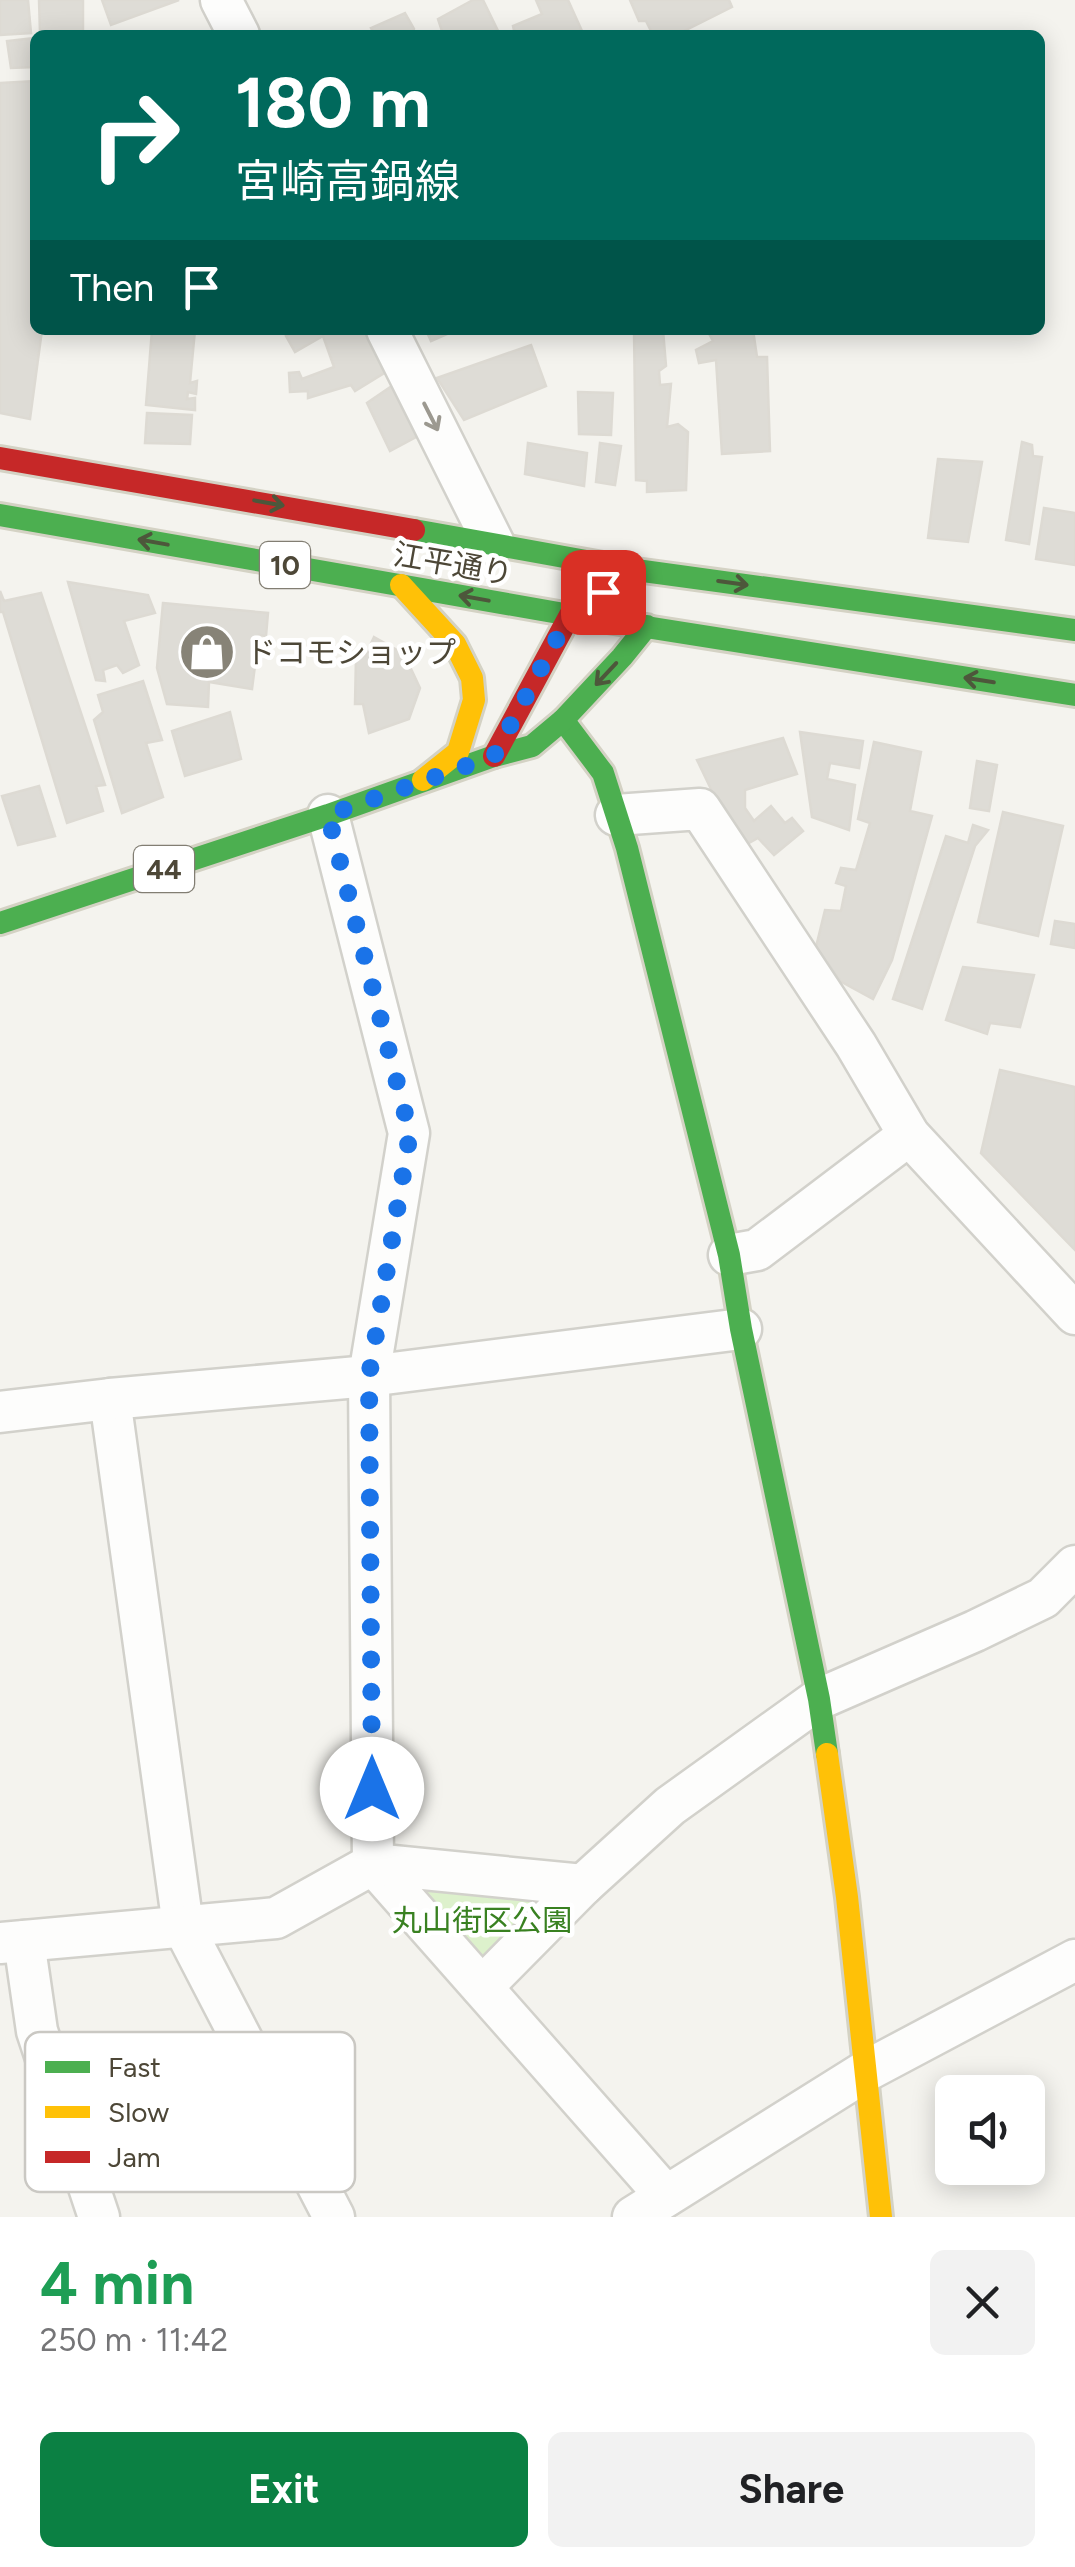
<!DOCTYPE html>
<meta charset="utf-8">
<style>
:root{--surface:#fff;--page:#f2f2f2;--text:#202124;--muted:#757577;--accent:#0b8043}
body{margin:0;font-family:Figtree,"Noto Sans JP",sans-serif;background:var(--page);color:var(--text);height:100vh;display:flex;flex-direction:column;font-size:38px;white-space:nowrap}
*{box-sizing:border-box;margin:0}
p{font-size:32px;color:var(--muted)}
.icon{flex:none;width:55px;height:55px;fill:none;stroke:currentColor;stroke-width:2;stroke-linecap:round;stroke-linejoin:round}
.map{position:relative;height:2217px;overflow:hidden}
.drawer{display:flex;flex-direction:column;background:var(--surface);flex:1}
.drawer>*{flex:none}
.banner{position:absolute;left:30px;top:30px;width:1015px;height:305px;border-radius:15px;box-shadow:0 5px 25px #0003;background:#00695c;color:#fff;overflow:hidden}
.tools{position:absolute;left:935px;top:2075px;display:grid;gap:20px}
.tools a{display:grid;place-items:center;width:110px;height:110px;border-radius:15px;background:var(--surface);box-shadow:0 5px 25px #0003;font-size:50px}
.pin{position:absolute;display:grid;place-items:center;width:85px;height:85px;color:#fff;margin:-42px;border-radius:20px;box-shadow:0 5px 15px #0006}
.me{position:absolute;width:110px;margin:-55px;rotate:0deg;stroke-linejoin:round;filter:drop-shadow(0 0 8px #0008)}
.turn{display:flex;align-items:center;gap:35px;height:210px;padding:0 40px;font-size:45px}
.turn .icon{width:130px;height:130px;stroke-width:2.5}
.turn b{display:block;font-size:70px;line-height:85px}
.then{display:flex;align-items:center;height:95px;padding:0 40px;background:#0003;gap:20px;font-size:38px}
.round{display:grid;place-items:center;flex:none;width:105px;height:105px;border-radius:15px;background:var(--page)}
.overview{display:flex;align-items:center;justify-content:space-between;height:170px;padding:0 40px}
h1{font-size:60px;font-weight:700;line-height:75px;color:#1e9e55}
.cta{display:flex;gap:20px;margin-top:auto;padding:20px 40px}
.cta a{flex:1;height:115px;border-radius:15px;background:var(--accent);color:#fff;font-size:40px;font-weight:700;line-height:115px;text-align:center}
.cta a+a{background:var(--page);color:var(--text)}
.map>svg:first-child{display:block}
</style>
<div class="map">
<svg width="1075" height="2217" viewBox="0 0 1075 2217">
<rect width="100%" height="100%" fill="#f4f3ee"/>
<polygon fill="#ddf1cc" points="401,1881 557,1894 480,1967"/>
<g fill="#dedcd6" stroke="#dddad3" stroke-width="2.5">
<polygon points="0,0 28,0 31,33 0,35"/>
<polygon points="39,0 83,0 83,31 40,33"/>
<polygon points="102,0 179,0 111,25"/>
<polygon points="473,0 483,0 500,35 449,35 448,32 443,34 438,19"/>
<polygon points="536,0 568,0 582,31 576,35 515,35 513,26 542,14"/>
<polygon points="630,0 729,0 732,7 676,35 653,35 646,21 639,21"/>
<polygon points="405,13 414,29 412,35 375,35 371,28"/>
<polygon points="35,38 35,67 11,68 7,41"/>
<polygon points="35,81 35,330 42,330 30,419 0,413 0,83"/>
<polygon points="152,330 195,330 190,383 197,381 196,394 188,392 187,399 195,398 195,410 146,405"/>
<polygon points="298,330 373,330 394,367 355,391 351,385 308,398 308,391 290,392 289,373 299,372 302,379 334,367 323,336 295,352 286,336"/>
<polygon points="426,330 456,330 431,341"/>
<polygon points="634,330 663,330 666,366 659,371 660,385 671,384 667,427 678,424 688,432 686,490 647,492 647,481 636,480"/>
<polygon points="707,330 753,330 757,357 767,357 770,451 722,454 716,360 699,363 696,350 713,341"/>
<polygon points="531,345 546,386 464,420 437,378"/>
<polygon points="402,379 431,429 390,451 367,403"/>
<polygon points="578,392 613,393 611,435 579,434"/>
<polygon points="147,413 192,415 190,444 145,443"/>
<polygon points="1022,442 1032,445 1033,456 1042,457 1029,544 1006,540"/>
<polygon points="528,443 587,453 584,486 525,474"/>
<polygon points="600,443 621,446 615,485 596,482"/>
<polygon points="938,459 982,462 968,542 928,538"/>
<polygon points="1044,508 1075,513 1075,565 1036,559"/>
<polygon points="68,582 148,595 155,613 124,621 139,665 123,673 117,665 103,670 105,681 96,680"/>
<polygon points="0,591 4,601 41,593 105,785 96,786 103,811 67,823 3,612 0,612"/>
<polygon points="163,603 268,613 266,636 259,635 252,689 209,682 208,707 167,704 157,668"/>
<polygon points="374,637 404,654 420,688 409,719 369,733 363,704 355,704 356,657 365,656"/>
<polygon points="143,681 162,740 146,743 163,797 122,813 94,720 103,712 98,695"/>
<polygon points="230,712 241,759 185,776 172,731"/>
<polygon points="800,732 863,741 859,768 830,763 827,779 855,785 849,830 812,817"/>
<polygon points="783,738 797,774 745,790 745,808 754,821 771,806 785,823 792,818 803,831 774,855 758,838 747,844 727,812 722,812 697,760"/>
<polygon points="874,742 921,752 910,811 932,816 892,960 873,999 840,981 816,947 825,910 841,911 846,886 836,883 841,868 856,870 870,823 858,819"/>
<polygon points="977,761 997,765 989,811 970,808"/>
<polygon points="39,786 55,836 18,845 2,796"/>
<polygon points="1003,812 1063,826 1038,936 978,922"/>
<polygon points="973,825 988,830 975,846 922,1009 893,999 946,836 968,843"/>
<polygon points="1055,921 1075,924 1075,948 1051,944"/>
<polygon points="963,967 1034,975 1020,1027 990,1023 987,1034 946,1020"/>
<polygon points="1000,1070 1075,1087 1075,1250 981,1153"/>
</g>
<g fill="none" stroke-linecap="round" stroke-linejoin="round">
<g stroke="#d2d1cb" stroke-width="45">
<g id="street">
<polyline points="221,0 239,35"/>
<polyline points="387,330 494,544"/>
<polyline points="328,815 409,1133 369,1376 373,1864 666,2196"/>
<polyline points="616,815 700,809 856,1045 909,1135 1075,1314"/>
<polyline points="729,1255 757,1250 909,1135"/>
<polyline points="110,1399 183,1926 334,2217"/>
<polyline points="0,1412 110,1399 369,1376 741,1329"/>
<polyline points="24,1941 37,2031 99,2217"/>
<polyline points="0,1943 276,1918 373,1864 583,1885"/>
<polyline points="482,1987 583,1885 670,1806 819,1699 975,1631 1043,1598 1075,1566"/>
<polyline points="633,2217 866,2071 1075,1960"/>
</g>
</g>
<g stroke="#d4d2c4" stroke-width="28">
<g id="fast">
<polyline points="0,515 570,615 1075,695"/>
<polyline points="414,530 636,570 1075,630"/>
<polyline points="563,720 603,773 627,848 729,1255 741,1329 819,1699 827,1754"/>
<polyline points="0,923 328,815 494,756 532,746 563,720 622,657 647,626"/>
</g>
</g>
<g stroke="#d4d2c4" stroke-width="28">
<g id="slow">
<polyline points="401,585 455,644 472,678 474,700 458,752 423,780"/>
<polyline points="827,1754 847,1897 881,2217"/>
</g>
</g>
<g stroke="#d4d2c4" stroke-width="28">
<g id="jam">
<polyline points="0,458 414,530"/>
<polyline points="494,756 570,615 608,589"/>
</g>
</g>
<use href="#street" stroke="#fdfdfc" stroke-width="40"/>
<use href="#fast" stroke="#4caf50" stroke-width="22"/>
<use href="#slow" stroke="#ffc107" stroke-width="22"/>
<use href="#jam" stroke="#c62828" stroke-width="22"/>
</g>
<defs><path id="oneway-shaft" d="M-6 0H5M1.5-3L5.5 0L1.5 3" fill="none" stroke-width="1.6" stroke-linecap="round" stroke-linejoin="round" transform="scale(2.5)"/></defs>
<use stroke="#9c9990" href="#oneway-shaft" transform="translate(431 417) rotate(63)"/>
<g stroke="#4d573b">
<use href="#oneway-shaft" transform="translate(269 503) rotate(10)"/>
<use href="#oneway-shaft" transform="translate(153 542) rotate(-170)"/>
<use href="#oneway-shaft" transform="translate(733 583) rotate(8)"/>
<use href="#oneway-shaft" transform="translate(474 598) rotate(-170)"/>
<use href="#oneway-shaft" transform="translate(606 674) rotate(133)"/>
<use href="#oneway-shaft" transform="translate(979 680) rotate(-171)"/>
</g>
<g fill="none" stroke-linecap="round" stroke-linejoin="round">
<polyline stroke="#1a73e8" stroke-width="18" stroke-dasharray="0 32.4" points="372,1789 369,1376 410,1133 328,815 494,756 570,614 603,592"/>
</g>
<defs>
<g id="shop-disc" transform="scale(2.875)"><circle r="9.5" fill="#878377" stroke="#fff"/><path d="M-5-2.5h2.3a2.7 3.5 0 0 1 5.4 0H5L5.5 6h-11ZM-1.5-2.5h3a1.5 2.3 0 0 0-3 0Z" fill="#fff"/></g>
</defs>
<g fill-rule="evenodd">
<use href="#shop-disc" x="207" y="652"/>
</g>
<g text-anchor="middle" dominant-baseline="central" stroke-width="9" stroke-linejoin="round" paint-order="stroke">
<g fill="#fff" stroke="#827e73" stroke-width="2.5">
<rect x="260" y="542" width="50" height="46" rx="8"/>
<rect x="134" y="846" width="60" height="46" rx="8"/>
</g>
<g font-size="28" font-weight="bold" fill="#4d4737">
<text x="285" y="565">10</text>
<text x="164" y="869">44</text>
</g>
<g font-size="30" fill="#4d4737" stroke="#fff">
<text transform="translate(453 564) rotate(10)">江平通り</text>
</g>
<g font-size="30" fill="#4d4737" stroke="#fff" text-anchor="start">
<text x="246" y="652">ドコモショップ</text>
</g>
<g font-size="30" fill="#398121" stroke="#fff">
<text x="482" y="1920">丸山街区公園</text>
</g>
</g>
<rect x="25" y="2032" width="330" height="160" rx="15" fill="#fff" stroke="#cac8c3" stroke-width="2.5"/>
<rect x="45" y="2061" width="45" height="12" fill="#4caf50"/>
<rect x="45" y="2106" width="45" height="12" fill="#ffc107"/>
<rect x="45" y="2151" width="45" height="12" fill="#c62828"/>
<g font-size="28" fill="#4d4737">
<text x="108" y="2077">Fast</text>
<text x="108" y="2122">Slow</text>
<text x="108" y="2167">Jam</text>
</g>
</svg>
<div class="tools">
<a><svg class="icon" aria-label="sound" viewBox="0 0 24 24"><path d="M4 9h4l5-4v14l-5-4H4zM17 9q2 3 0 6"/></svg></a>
</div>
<div class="pin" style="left:603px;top:592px;background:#d93025"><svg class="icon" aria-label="arrive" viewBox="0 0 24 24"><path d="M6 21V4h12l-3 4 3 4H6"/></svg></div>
<svg class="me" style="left:372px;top:1789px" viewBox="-20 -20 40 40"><circle r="19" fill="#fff"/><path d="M0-13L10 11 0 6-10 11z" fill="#1a73e8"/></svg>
<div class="banner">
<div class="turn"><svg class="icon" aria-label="right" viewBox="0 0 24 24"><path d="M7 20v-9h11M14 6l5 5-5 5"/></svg><div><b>180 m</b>宮崎高鍋線</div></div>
<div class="then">Then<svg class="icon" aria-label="arrive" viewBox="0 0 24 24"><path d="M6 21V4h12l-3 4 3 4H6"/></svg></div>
</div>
</div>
<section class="drawer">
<div class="overview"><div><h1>4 min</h1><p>250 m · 11:42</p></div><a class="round"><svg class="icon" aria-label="close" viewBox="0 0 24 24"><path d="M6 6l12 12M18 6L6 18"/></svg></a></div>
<div class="cta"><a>Exit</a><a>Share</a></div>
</section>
